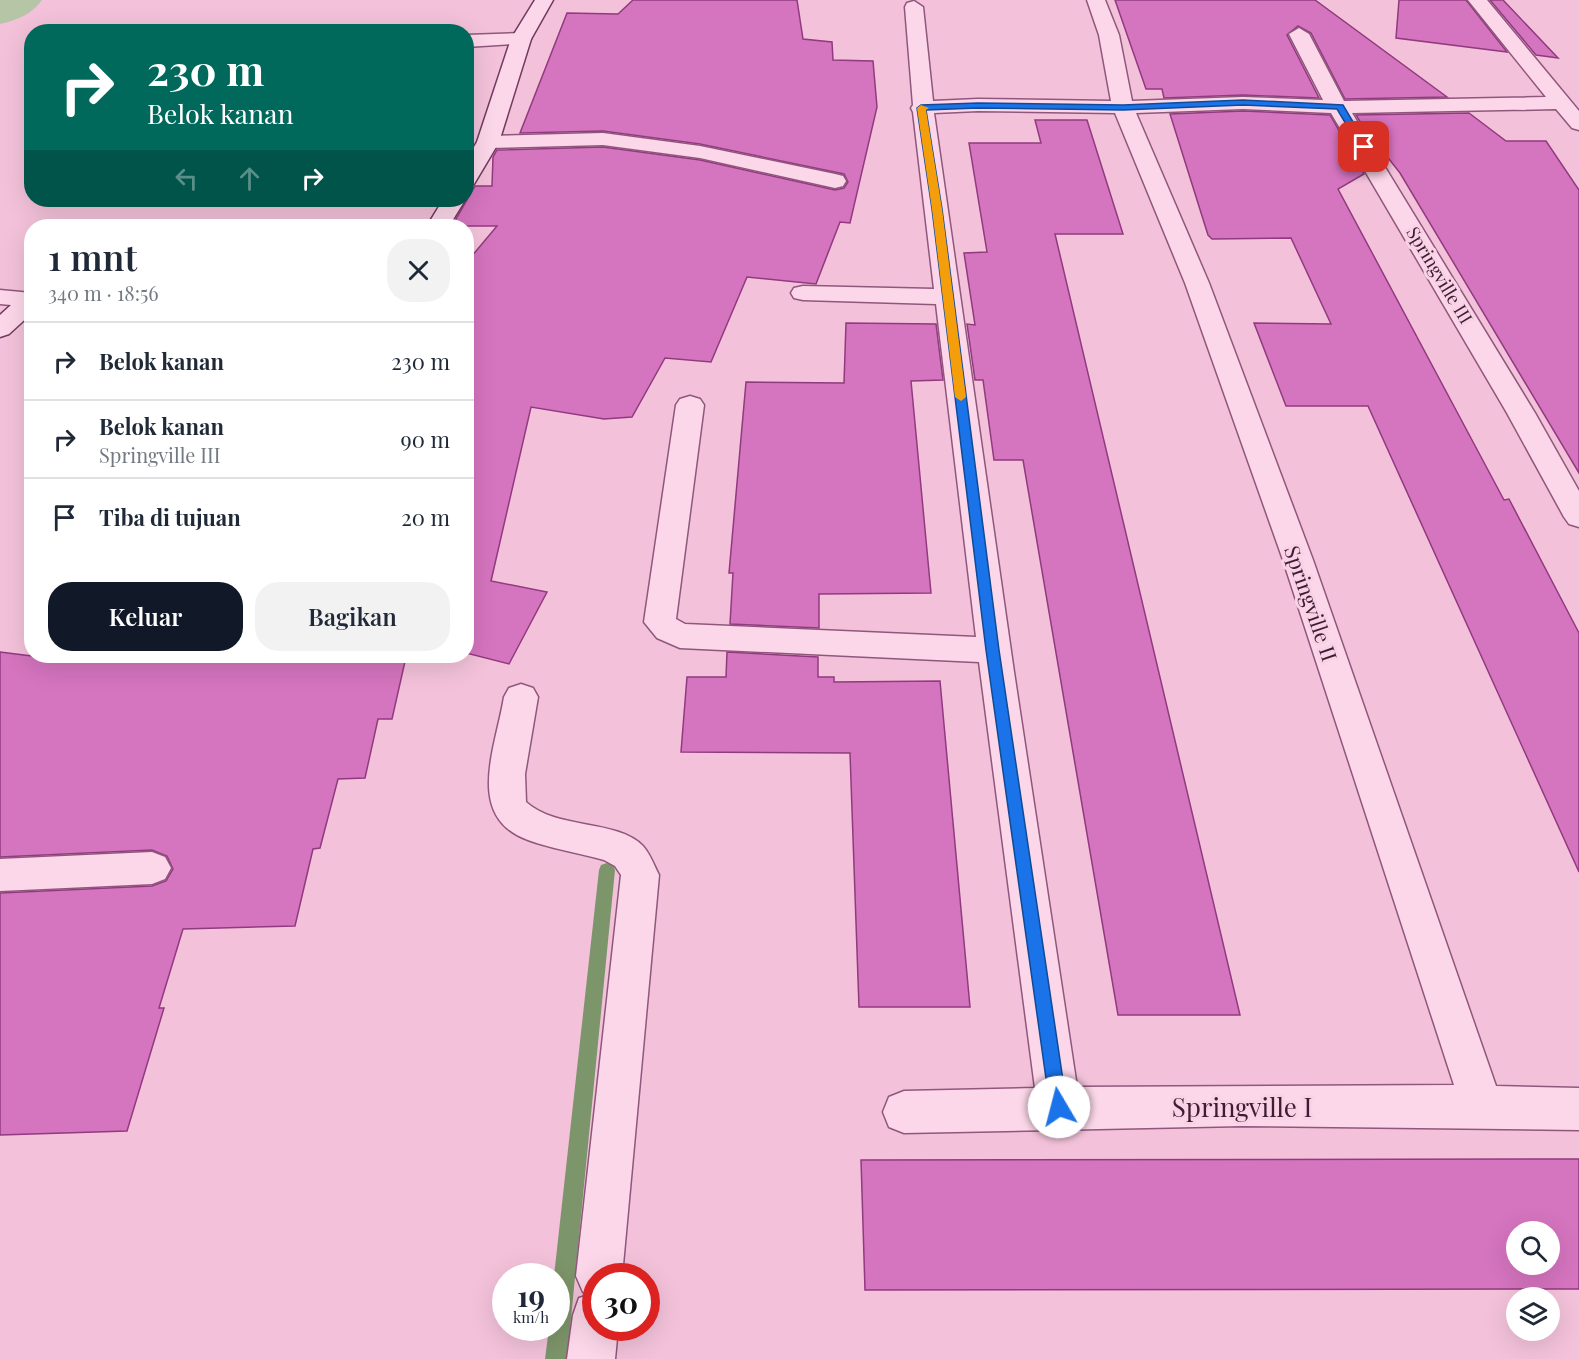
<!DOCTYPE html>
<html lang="id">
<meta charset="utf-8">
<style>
:root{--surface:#fff;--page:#f2f2f3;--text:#1f2937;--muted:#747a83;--line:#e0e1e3;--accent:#111827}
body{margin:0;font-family:"Playfair Display",serif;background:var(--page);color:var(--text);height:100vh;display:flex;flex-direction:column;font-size:22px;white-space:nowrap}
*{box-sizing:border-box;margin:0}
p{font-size:20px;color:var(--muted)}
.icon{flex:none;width:33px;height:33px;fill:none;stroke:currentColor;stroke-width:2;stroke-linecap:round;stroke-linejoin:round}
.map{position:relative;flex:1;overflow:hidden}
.sheet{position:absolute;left:24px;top:219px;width:450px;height:444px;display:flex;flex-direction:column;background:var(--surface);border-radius:24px;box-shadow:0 6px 24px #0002}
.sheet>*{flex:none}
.top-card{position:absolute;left:24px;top:24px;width:450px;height:183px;border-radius:24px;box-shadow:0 6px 24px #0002;background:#00695c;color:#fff;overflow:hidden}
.controls{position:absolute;left:1506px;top:1221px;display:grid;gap:12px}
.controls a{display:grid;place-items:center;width:54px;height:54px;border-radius:50%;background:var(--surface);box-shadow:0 6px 24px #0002;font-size:30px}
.speed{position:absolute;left:492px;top:1263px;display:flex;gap:12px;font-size:30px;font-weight:700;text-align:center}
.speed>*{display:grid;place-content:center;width:78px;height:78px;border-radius:50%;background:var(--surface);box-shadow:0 6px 24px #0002;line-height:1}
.speed small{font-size:15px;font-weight:400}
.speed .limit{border:9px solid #d22;background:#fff;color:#111}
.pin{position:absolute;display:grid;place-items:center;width:51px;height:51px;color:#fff;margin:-26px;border-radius:12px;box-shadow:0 3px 9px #0006}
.me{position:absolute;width:66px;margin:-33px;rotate:352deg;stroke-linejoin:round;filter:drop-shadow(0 0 4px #0008)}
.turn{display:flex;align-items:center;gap:21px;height:126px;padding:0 24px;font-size:27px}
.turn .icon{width:78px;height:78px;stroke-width:2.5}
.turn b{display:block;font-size:42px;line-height:51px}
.lanes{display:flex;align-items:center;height:57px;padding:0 24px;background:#0003;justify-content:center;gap:30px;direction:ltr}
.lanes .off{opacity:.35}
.round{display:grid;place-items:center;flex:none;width:63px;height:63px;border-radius:24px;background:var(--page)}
.overview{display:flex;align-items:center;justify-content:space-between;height:102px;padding:0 24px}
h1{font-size:36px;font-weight:600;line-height:45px}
.cta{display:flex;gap:12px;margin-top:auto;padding:12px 24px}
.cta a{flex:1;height:69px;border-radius:24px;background:var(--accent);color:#fff;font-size:24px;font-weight:600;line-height:69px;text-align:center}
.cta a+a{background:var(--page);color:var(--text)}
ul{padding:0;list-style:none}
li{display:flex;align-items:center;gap:18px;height:78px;padding:0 24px;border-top:2px solid var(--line)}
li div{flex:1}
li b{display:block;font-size:22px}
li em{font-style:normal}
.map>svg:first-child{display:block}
</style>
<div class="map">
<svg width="1579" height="1359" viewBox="0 0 1579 1359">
<rect width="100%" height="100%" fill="#f3c2da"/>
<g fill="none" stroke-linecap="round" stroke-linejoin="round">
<polygon fill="#7d956a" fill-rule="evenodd" points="607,863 613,865 615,870 567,1359 545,1359 549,1328 556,1328 556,1276 554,1276 599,870 601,865"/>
<path fill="#b5c5a5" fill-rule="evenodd" d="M0,0H42C31,15 17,20 0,24Z"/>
</g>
<g fill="#d574bf" stroke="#913a7f" stroke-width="1.5" fill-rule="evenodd">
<polygon points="633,0 797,0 803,39 832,42 833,60 873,61 877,107 850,223 840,222 816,284 747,277 711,362 665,358 632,417 604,419 531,407 491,581 547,592 509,664 466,653 466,263 497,226 452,226 475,186 492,186 493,157 497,150 603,147 700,160 835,190 844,188 848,182 844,174 700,144 603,131 520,133 567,13 618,14"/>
<polygon points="1115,0 1315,0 1447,97 1345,99 1311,33 1298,26 1287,35 1319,98 1243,95 1164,98 1162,89 1146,89"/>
<polygon points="1399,0 1466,0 1507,52 1396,38"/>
<polygon points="1490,0 1503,0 1558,58 1536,55"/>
<polygon points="1243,111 1330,115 1364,174 1338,189 1504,500 1509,499 1579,633 1579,872 1368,406 1286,406 1254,323 1331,324 1291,238 1212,239 1208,235 1170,114"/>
<polygon points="1469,113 1506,141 1546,141 1579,190 1579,473 1400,173 1389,159 1385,162 1356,115"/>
<polygon points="1035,120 1087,120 1123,234 1055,234 1240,1015 1118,1015 1023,460 994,460 983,380 975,380 967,324 975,325 964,253 987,252 969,143 1041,143"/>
<polygon points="846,323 936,324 943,380 911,381 931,593 819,594 819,628 730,624 733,573 729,573 746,382 844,383"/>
<polygon points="0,652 32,656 178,656 177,658 277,660 406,657 392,719 378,719 365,778 338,779 320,848 313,849 295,926 183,929 159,1008 164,1008 127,1131 0,1135 0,893 152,886 166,881 173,869 167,856 152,850 0,857"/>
<polygon points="727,652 818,657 818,677 834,677 834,682 940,681 970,1007 859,1007 850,753 681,752 687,677 726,677"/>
<path d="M1579,1159V1289L865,1290L861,1160ZM1516,1232H1550V1264H1516Z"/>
</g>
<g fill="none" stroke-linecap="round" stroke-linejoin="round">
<g stroke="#8f577c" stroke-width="3">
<g id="street">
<path d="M1087,0H1105L1119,35L1132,101L1243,97L1323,100L1289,34L1299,28L1309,34L1344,101L1546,97L1468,0H1487L1579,111V130L1572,128L1556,109L1352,113L1535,413L1579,491V527L1569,524L1564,517L1507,413L1331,113L1243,109L1136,113L1209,283L1313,560L1496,1086L1579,1088V1130L1242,1126L904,1133L889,1127L883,1112L889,1097L904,1091L1035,1088L979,662L680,648L657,638L644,622L676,405L680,399L690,396L700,399L704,405L676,619L685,624L976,637L936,304L803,300L794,298L791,293L794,288L803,286L934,289L913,112L911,108L913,105L905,7L907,3L914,1L923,7L933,101L978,99L1111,101L1099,35ZM978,111L1115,113L1185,283L1283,560L1454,1085L1077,1087L1014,672L934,113Z"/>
<polygon points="521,33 528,35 531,39 528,43 466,47 466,35"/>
<polygon points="603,133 700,146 835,174 843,176 846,181 843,186 835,188 700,158 603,145 488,148 480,147 477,142 480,137 488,136"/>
<polygon points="0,290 32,293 32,307 0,304"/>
<path d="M521,684L533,688L538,697L525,774L526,802C557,830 617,819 643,846C650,854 654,865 659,875L622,1276H596V1328H618L615,1359H567L573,1315L579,1298L589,1295L583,1292L576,1276L621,875L615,866L604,860C579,853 553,849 528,840C464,817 496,747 504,697L509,688Z"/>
<polygon points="152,852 165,857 171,868 165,879 152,884 0,891 0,859"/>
</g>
</g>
<g stroke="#713a60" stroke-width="3">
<g id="secondary">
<polygon points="535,0 553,0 531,39 499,142 474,184 466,186 466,160 477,142 511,39"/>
<polygon points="443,200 465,200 449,226 427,226"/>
<polygon points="32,292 32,313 9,334 0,337 0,315 23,294"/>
</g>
</g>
<use href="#street" fill="#fcd7e9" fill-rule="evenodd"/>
<use href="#secondary" fill="#fcd7e9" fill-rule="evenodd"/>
</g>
<polygon fill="#1a73e8" stroke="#114b97" stroke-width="1.5" points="1243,100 1343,105 1368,147 1361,149 1337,109 1243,105 1123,110 978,108 926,110 942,209 999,650 1067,1107 1065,1113 1059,1116 1053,1113 1050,1107 986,650 932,209 917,108 921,105 978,103 1123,105"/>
<polygon fill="#f59e0b" points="921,105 929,108 926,110 942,209 966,397 961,401 955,397 932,209 917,108"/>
<g text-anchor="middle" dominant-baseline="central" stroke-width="6" stroke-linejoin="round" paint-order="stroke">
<g font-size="18" fill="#3e1d34" stroke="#f9d3e5">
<text transform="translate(1440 275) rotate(59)">Springville III</text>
</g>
<g font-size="21" fill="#3e1d34" stroke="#f9d3e5">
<text transform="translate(1312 603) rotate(71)">Springville II</text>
</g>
<g font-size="26" fill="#3e1d34" stroke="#f9d3e5">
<text x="1242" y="1106">Springville I</text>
</g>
</g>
</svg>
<div class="controls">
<a><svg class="icon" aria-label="search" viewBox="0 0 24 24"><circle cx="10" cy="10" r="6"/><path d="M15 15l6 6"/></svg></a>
<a><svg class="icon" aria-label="layers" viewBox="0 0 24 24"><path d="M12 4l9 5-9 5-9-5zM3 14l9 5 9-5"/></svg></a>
</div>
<div class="speed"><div>19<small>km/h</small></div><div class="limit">30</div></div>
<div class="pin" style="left:1364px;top:147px;background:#d93025"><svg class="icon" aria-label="arrive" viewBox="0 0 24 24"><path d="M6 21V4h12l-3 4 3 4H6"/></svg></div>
<svg class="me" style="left:1059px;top:1107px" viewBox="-20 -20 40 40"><circle r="19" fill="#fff"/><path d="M0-13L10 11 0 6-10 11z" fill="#1a73e8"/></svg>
<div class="top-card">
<div class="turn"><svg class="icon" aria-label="right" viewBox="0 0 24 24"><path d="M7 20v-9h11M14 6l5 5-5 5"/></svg><div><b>230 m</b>Belok kanan</div></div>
<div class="lanes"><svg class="icon off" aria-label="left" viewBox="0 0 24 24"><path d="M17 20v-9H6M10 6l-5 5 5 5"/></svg><svg class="icon off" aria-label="ahead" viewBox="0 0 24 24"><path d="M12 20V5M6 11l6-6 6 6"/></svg><svg class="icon" aria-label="right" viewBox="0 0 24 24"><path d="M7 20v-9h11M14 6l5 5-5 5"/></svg></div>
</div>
<section class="sheet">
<div class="overview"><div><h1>1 mnt</h1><p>340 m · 18:56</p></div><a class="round"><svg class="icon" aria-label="close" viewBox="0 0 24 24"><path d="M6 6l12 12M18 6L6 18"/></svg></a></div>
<ul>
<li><svg class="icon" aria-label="right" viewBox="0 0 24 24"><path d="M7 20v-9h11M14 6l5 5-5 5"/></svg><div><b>Belok kanan</b></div><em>230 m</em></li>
<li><svg class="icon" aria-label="right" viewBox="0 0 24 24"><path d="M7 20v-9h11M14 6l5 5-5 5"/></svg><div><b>Belok kanan</b><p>Springville III</p></div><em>90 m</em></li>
<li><svg class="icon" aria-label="arrive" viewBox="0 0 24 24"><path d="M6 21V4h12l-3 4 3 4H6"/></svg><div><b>Tiba di tujuan</b></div><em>20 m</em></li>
</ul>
<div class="cta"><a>Keluar</a><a>Bagikan</a></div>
</section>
</div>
